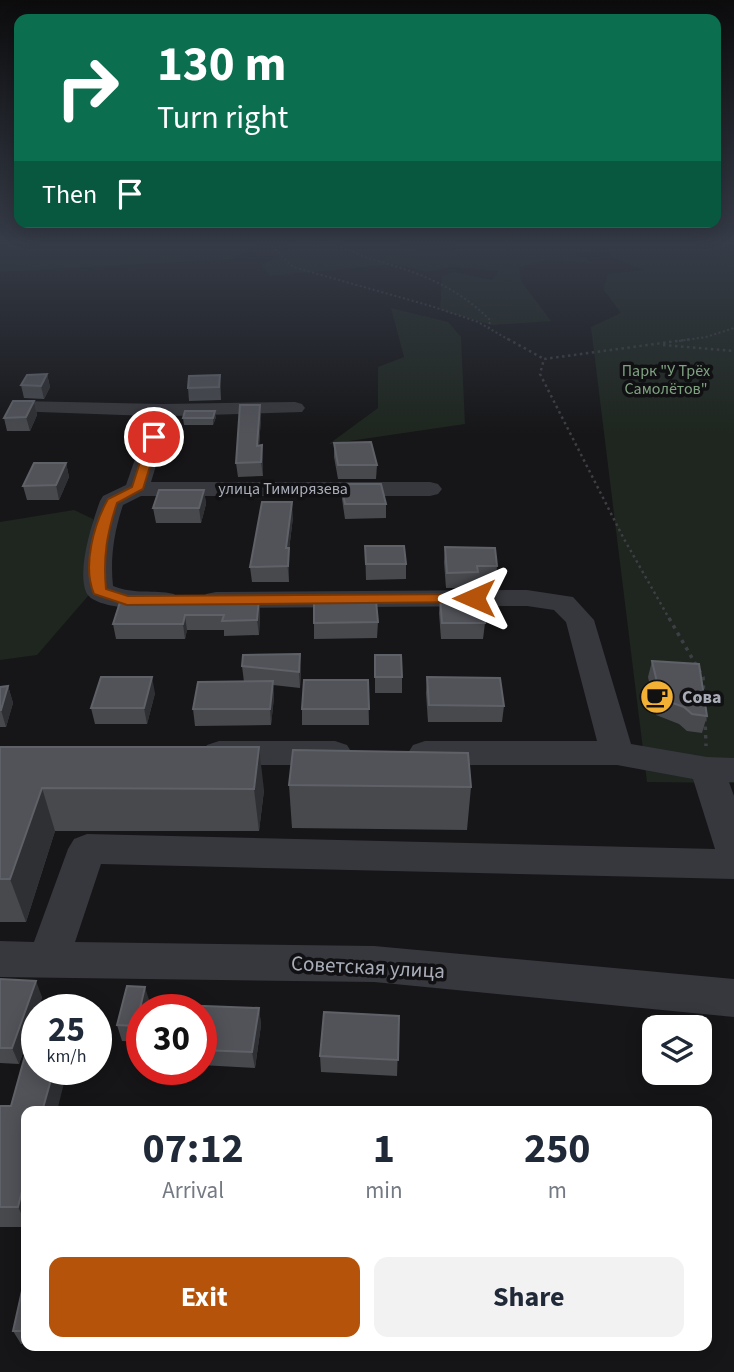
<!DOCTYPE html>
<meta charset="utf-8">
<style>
:root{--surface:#fff;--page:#f2f2f3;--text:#1f2937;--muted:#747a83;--accent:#b45309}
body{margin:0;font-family:"Source Sans 3",sans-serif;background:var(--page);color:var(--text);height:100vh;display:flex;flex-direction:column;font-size:26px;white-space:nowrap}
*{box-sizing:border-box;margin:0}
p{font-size:23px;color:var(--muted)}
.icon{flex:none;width:38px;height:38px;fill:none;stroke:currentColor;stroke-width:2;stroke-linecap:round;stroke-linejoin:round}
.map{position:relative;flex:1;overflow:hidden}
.sheet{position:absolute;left:21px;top:1106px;width:691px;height:245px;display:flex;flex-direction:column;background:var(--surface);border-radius:14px;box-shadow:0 4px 18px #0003}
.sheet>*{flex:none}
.hud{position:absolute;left:14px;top:14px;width:707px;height:214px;border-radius:14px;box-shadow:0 4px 18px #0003;background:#0b6e4f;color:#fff;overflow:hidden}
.fabs{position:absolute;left:642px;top:1015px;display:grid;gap:14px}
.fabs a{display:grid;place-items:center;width:70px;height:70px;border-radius:14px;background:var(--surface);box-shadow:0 4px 18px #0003;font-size:35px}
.speed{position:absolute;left:21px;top:994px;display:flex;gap:14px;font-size:35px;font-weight:700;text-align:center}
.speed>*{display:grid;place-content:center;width:91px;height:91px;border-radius:50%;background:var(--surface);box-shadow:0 4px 18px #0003;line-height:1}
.speed small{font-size:18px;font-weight:400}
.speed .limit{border:10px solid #d22;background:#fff;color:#111}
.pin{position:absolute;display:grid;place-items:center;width:60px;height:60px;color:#fff;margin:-30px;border:4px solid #fff;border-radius:50%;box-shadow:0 2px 7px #0007}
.me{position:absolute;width:77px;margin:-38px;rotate:270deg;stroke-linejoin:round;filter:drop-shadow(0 0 5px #0008)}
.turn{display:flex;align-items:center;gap:24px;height:147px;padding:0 28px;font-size:32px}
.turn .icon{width:91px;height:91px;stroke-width:2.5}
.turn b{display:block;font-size:49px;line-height:60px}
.then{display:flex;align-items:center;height:66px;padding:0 28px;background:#0003;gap:14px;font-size:26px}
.eta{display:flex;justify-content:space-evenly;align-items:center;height:119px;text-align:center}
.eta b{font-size:42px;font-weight:700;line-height:49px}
.action{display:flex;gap:14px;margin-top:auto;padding:14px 28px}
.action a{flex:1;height:80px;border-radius:14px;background:var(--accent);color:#fff;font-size:28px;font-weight:700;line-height:80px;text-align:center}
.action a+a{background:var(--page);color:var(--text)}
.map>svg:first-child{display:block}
</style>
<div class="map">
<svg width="734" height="1372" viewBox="0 0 734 1372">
<rect width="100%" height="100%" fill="#161618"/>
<g fill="#1e261f">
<polygon points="0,241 260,241 234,259 0,272"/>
<polygon points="283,241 403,241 404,248 451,253 460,245 447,241 699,241 734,245 734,783 647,782 591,327 621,313 603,289 608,274 644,270 611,257 608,248 592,249 574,254 594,263 547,260 519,267 521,281 551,321 492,325 440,310 442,276 455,272 492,280 499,271 452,267 426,272 395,264 270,276 262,265 290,249"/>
<polygon points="391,308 448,322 461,337 465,424 329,444 378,408 378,367 404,357"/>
<polygon points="74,510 93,519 88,596 37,655 0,660 0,522"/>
</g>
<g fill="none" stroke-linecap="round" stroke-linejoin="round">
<g stroke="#3d3f44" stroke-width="2" stroke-dasharray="2 2.5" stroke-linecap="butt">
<path d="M232,241C266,243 315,242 346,249C354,251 362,257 371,259C417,272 455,285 490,320L489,328"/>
<polyline points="272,246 293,267 431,306 478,322 511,341"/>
<polyline points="679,341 706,337 734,328"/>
</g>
<g stroke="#3d3f44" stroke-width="2.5" stroke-dasharray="2.5 3.5" stroke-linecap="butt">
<polyline points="508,339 544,359"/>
<polyline points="663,345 734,351"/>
<polyline points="670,620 624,539 540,374 544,359 692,339"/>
</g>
<g stroke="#3d3f44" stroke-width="3.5" stroke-dasharray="3.5 5" stroke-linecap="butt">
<polyline points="669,618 703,677 704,700"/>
<polyline points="705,718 706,746"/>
</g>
<g fill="#37383d" fill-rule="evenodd">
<path d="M19,401L162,404L295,402L302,404L305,408L302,412L171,416L151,482H430L438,484L442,489L438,494L430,496H141L123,505C114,532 110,558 113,586C136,595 152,589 174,594L178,600L174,606C157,610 94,611 86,592C77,569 92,523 100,501L103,496L126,485L150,416L12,411L9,407L12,403Z"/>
<polygon points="527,590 573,597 594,620 631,744 707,757 734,758 734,782 729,782 734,796 734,879 101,864 75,942 374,946 734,979 734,1017 374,982 0,977 0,941 34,942 68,849 74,839 87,834 715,849 693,779 617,765 425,765 413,761 408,753 413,745 425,741 597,741 566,622 554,610 527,606 216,608 206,606 202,600 206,594 216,592"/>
<polygon points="219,741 335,741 347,745 352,753 347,761 335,765 219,765 207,761 202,753 207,745"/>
</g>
</g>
<g fill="#47494d">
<polygon points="47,374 50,387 44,399 24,398 21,385"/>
<polygon points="220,375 221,400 189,401 188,388"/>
<polygon points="34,401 37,415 30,431 7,431 4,418"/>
<polygon points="260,405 261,418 259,446 262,445 263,476 238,477 236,463"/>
<polygon points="216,417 213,425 184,425 183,418"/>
<polygon points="334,443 377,465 376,479 338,479 334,457"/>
<polygon points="66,463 69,477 59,500 27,500 23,486"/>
<polygon points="341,484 386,504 386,518 345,519 342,499"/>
<polygon points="204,490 206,504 201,523 156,523 153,508"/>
<polygon points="293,517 289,550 289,582 252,582 250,567"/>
<polygon points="365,546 406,564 406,579 366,580"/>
<polygon points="445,547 497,566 496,581 477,581 476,588 446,588 444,562"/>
<polygon points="440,597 485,623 483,639 441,639 439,613"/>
<polygon points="259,598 260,613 259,635 224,636 224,630 187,630 185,639 116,639 113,624"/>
<polygon points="378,622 377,638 314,639 314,623"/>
<polygon points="375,655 402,677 402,693 375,693"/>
<polygon points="652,661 707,716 702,733 687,731 679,724 656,715 648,677"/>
<polygon points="242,666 301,670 300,688 273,685 274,697 271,725 195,726 193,709 244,682"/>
<polygon points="427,677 504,706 502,722 428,722 426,693"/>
<polygon points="368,680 369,725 302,725 302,709"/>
<polygon points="8,686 13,703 6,727 0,727 0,687"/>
<polygon points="155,693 147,724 95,724 91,708"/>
<polygon points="0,747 264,790 259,831 55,831 26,922 0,922"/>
<polygon points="289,785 471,787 467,830 292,828"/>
<polygon points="0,979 42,997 38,1010 37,1010 37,1013 19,1064 0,1063"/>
<polygon points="150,1003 148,1010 142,1010 141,1042 122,1041 117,1025"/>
<polygon points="259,1008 261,1025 255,1068 201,1065 201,1010"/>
<polygon points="399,1016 397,1076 321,1072 320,1056"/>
<polygon points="66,1075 26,1111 26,1227 0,1227 0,1106 11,1106"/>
<polygon points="26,1273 26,1344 21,1344 13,1331"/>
</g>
<g fill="#2f3033">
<polygon points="47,374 50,387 44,399 41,386"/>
<polygon points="34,401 37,415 30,431 26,417"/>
<polygon points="260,405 261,418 258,460 257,446"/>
<polygon points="215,411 216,417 213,425 213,418"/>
<polygon points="262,445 263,459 263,476 261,462"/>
<polygon points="66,463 69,477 59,500 56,485"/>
<polygon points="204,490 206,504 201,523 199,508"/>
<polygon points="292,502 293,517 289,550 289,582 286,548"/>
<polygon points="259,598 260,613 259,635 257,620"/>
<polygon points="185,615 187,630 185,639 183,624"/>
<polygon points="300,654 301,670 300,688 299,672"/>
<polygon points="152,677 155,693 147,724 144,708"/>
<polygon points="273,681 274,697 271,725 270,709"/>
<polygon points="8,686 13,703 6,727 1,710"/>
<polygon points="259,747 264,790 259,831 254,789"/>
<polygon points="42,788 55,831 26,922 10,879"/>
<polygon points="36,981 42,997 38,1010 37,1010 37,1013 19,1064 12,1048"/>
<polygon points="145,987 150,1003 148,1010 142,1010 142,1037 141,1042 136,1026"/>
<polygon points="259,1008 261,1025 255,1068 252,1052"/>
<polygon points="54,1069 64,1069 66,1075 57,1111 43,1108"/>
<polygon points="26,1175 26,1223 18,1207"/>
</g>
<g fill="#525359" stroke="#5f6168" stroke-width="2">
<polygon points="47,374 41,386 21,385 27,375"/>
<polygon points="220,375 219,387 188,388 189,376"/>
<polygon points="13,401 34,401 26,417 4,418"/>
<polygon points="240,405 260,405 257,446 262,445 261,462 236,463"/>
<polygon points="185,411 215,411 213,418 183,418"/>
<polygon points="371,442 377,465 338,465 334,443"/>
<polygon points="34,463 66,463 56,485 23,486"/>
<polygon points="341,484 381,484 386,504 345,504"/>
<polygon points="159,490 204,490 199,508 153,508"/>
<polygon points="262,502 292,502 286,548 289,548 288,566 250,567"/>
<polygon points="365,546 404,546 406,564 366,564"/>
<polygon points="445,547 495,548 497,566 477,566 478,572 447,573"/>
<polygon points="481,593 485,623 442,623 440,597 449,597 448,594"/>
<polygon points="186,596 259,598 257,620 222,621 224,615 185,615 183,624 113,624 121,599 186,599"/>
<polygon points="376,601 378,622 314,623 314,602"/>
<polygon points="300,654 299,672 242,666 243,655"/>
<polygon points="375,655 401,655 402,677 375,677"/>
<polygon points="652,661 699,664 707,716 692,714 684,707 661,699"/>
<polygon points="101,677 152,677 144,708 91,708"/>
<polygon points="427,677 500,678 504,706 429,705"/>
<polygon points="304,680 368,680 369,709 302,709"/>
<polygon points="273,681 270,709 193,709 198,682"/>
<polygon points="8,686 1,710 0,710 0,687"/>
<polygon points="0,747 259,747 254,789 42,788 10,879 0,879"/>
<polygon points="293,750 468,753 471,787 289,785"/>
<polygon points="0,979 36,981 12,1048 0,1048"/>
<polygon points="127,986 145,987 136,1026 117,1025"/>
<polygon points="178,1005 259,1008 252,1052 201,1050 201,1010 177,1010"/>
<polygon points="324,1012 399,1016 398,1060 320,1056"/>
<polygon points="26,1052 37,1053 37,1069 54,1069 43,1108 97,1108 97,1111 26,1111 26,1175 18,1207 0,1207 0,1106 11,1106"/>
<polygon points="26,1273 26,1331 13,1331"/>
</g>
<linearGradient id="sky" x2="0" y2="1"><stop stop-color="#0c0c0d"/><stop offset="0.56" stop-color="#363c48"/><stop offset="1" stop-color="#363c48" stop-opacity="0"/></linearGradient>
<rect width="734" height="434" fill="url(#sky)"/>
<path fill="#b45309" stroke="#753606" stroke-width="2" d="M154,433L159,437L143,489L117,503C107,533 103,557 106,589L128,596L474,594L481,598L474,602L127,605L94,594C82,566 94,524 108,499L132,487L148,437Z"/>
<defs>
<g id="cafe-disc" transform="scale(1.75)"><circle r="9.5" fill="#f2b134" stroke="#111113"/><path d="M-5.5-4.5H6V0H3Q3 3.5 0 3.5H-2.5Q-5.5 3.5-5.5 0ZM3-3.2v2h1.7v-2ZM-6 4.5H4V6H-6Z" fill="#111"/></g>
</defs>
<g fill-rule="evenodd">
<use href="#cafe-disc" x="657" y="697"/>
</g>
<g text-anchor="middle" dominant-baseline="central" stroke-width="7" stroke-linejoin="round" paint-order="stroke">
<g font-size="16" fill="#7fa381" stroke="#111113">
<text x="666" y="371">Парк "У Трёх<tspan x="666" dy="18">Самолётов"</tspan></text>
</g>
<g font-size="16" fill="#a8adb8" stroke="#111113">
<text x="283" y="489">улица Тимирязева</text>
</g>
<g font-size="18" font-weight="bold" fill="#a8adb8" stroke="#111113" text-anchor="start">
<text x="682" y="697">Сова</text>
</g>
<g font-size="21" fill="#a8adb8" stroke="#111113">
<text transform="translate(368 967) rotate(3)">Советская улица</text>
</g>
</g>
</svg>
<div class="fabs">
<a><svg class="icon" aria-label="layers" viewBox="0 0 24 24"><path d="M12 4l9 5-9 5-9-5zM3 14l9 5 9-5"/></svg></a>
</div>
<div class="speed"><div>25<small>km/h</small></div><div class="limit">30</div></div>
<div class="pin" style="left:154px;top:437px;background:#d93025"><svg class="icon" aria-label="arrive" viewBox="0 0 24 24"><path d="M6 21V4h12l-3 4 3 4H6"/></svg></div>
<svg class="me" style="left:474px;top:598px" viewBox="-20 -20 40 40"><path d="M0-17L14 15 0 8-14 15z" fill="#b45309" stroke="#fff" stroke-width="4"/></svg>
<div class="hud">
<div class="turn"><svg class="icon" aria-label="right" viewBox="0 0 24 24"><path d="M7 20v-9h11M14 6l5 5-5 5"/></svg><div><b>130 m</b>Turn right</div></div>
<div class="then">Then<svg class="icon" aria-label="arrive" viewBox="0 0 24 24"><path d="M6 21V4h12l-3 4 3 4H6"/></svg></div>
</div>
<section class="sheet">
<div class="eta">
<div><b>07:12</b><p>Arrival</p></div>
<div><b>1</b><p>min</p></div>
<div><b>250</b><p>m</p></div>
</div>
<div class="action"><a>Exit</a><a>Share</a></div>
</section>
</div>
